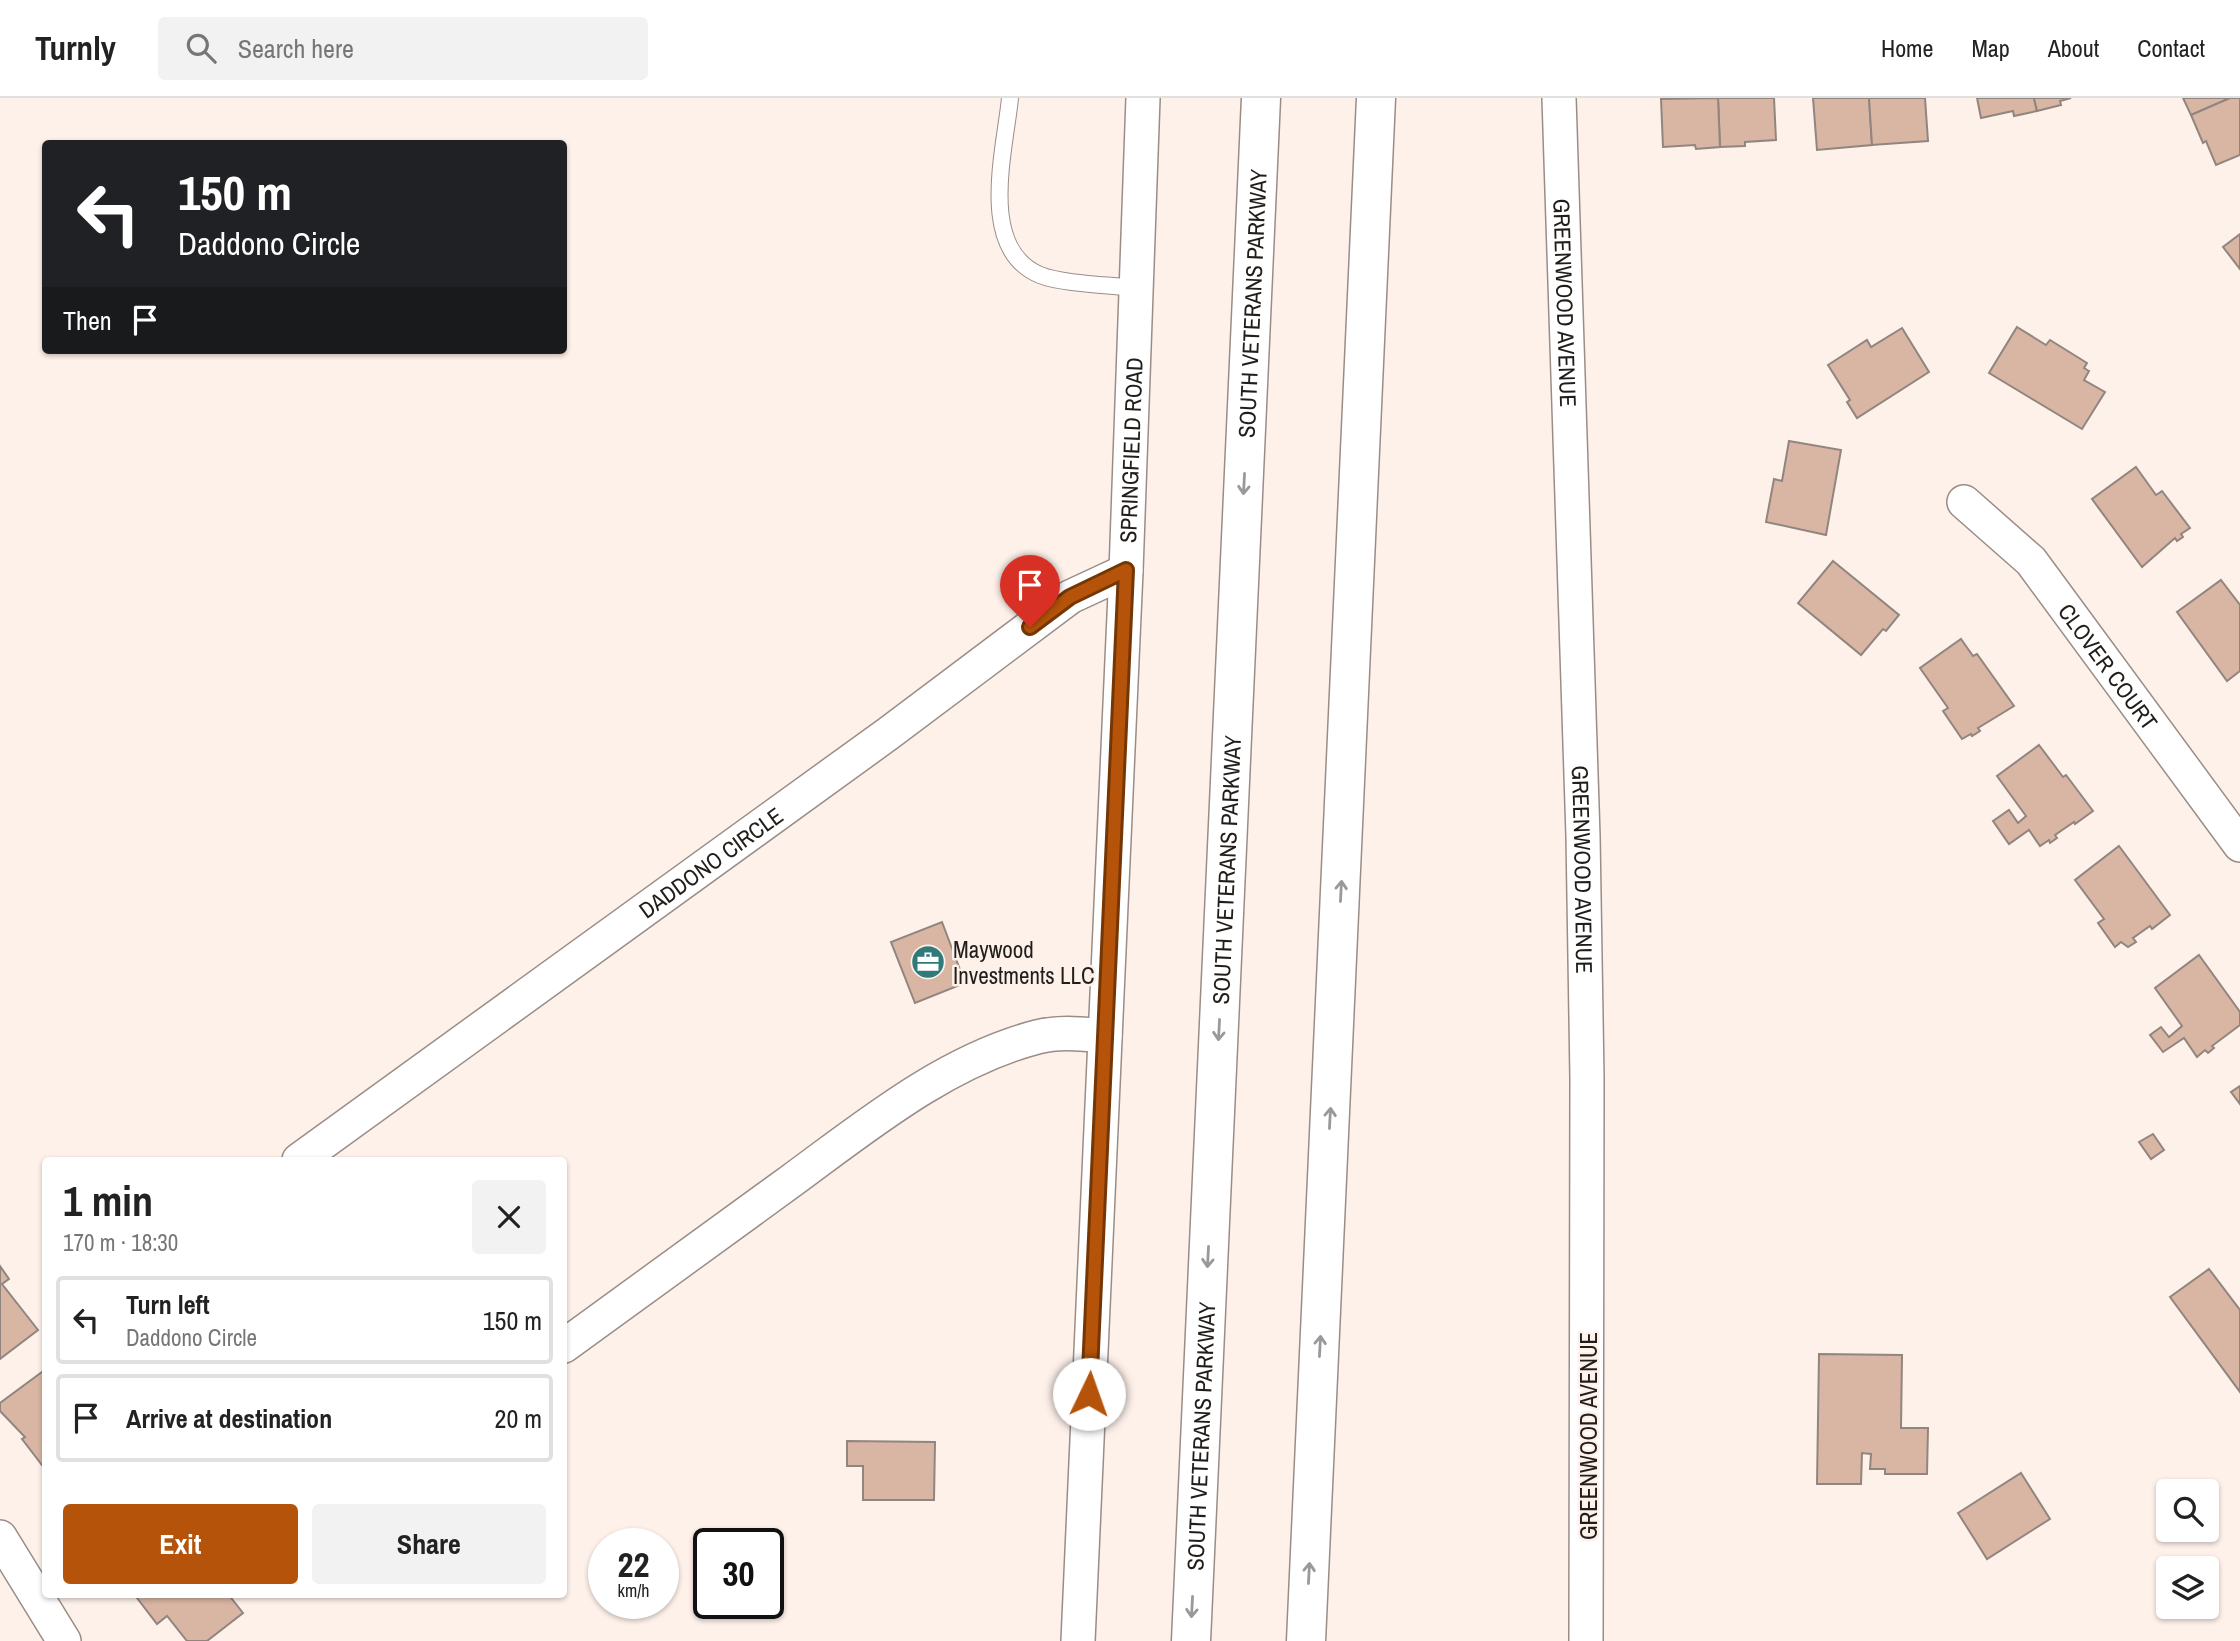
<!DOCTYPE html>
<meta charset="utf-8">
<style>
:root{--surface:#fff;--page:#f2f2f2;--text:#222;--muted:#767676;--line:#e0e0e0;--accent:#b45309}
body{margin:0;font-family:"Archivo Narrow",sans-serif;background:var(--page);color:var(--text);height:100vh;display:flex;flex-direction:column;font-size:26px;white-space:nowrap}
*{box-sizing:border-box;margin:0}
p{font-size:23px;color:var(--muted)}
.icon{flex:none;width:38px;height:38px;fill:none;stroke:currentColor;stroke-width:2;stroke-linecap:round;stroke-linejoin:round}
.map{position:relative;flex:1;overflow:hidden}
.details{position:absolute;left:42px;top:1059px;width:525px;height:441px;display:flex;flex-direction:column;background:var(--surface);border-radius:7px;box-shadow:0 2px 5px #0004}
.details>*{flex:none}
.top-card{position:absolute;left:42px;top:42px;width:525px;height:214px;border-radius:7px;box-shadow:0 2px 5px #0004;background:#202124;color:#fff;overflow:hidden}
.tools{position:absolute;left:2156px;top:1381px;display:grid;gap:14px}
.tools a{display:grid;place-items:center;width:63px;height:63px;border-radius:7px;background:var(--surface);box-shadow:0 2px 5px #0004;font-size:35px}
.speed{position:absolute;left:588px;top:1430px;display:flex;gap:14px;font-size:35px;font-weight:700;text-align:center}
.speed>*{display:grid;place-content:center;width:91px;height:91px;border-radius:50%;background:var(--surface);box-shadow:0 2px 5px #0004;line-height:1}
.speed small{font-size:18px;font-weight:400}
.speed .limit{border:4px solid #111;border-radius:10px;background:#fff;color:#111}
.pin{position:absolute;display:grid;place-items:center;width:60px;height:60px;color:#fff;margin:-72px -30px;border-radius:50% 50% 50% 0;rotate:-45deg;box-shadow:0 0 7px #0007}
.pin .icon{rotate:45deg}
.me{position:absolute;width:77px;margin:-38px;rotate:3deg;stroke-linejoin:round;filter:drop-shadow(0 0 5px #0008)}
.turn{display:flex;align-items:center;gap:24px;height:147px;padding:0 21px;font-size:32px}
.turn .icon{width:91px;height:91px;stroke-width:2.5}
.turn b{display:block;font-size:49px;line-height:60px}
.then{display:flex;align-items:center;height:66px;padding:0 21px;background:#0003;gap:14px;font-size:26px}
.round{display:grid;place-items:center;flex:none;width:74px;height:74px;border-radius:7px;background:var(--page)}
.head{display:flex;align-items:center;justify-content:space-between;height:119px;padding:0 21px}
h1{font-size:42px;font-weight:700;line-height:52px}
.primary-button{display:flex;gap:14px;margin-top:auto;padding:14px 21px}
.primary-button a{flex:1;height:80px;border-radius:7px;background:var(--accent);color:#fff;font-size:28px;font-weight:700;line-height:80px;text-align:center}
.primary-button a+a{background:var(--page);color:var(--text)}
ul{padding:0;list-style:none}
li{display:flex;align-items:center;gap:21px;height:88px;margin:0 14px 10px;padding:0 7px;border:4px solid var(--line);border-radius:7px}
li div{flex:1}
li b{display:block;font-size:26px}
li em{font-style:normal}
header{display:flex;align-items:center;gap:42px;box-sizing:border-box;height:98px;padding:0 35px;background:var(--surface);border-bottom:2px solid var(--line)}
header strong{font-size:33px}
nav{display:flex;gap:38px;margin-inline-start:auto;font-size:24px}
.search{width:490px;height:63px;background:var(--page);display:flex;align-items:center;gap:18px;box-sizing:border-box;padding:0 24px;border-radius:7px;color:var(--muted);font-size:26px}
.map>svg:first-child{display:block}
</style>
<header>
<strong>Turnly</strong>
<div class="search"><svg class="icon" aria-label="search" viewBox="0 0 24 24"><circle cx="10" cy="10" r="6"/><path d="M15 15l6 6"/></svg>Search here</div>
<nav><a>Home</a><a>Map</a><a>About</a><a>Contact</a></nav>
</header>
<div class="map">
<svg width="2240" height="1543" viewBox="0 0 2240 1543">
<rect width="100%" height="100%" fill="#fef1ea"/>
<g fill="#d9b5a3" stroke="#91857f" stroke-width="2">
<polygon points="1718,0 1774,0 1776,42 1745,44 1745,48 1720,49"/>
<polygon points="1718,0 1720,49 1696,51 1695,47 1663,49 1661,1"/>
<polygon points="1813,0 1869,0 1872,47 1817,52"/>
<polygon points="1869,0 1925,0 1928,43 1872,47"/>
<polygon points="1977,0 2034,0 2037,13 2014,18 2013,13 1981,20"/>
<polygon points="2034,0 2071,0 2060,3 2061,7 2037,13"/>
<polygon points="2183,0 2230,0 2191,17"/>
<polygon points="2230,0 2240,0 2240,57 2216,67 2206,43 2203,45 2191,17"/>
<polygon points="2240,136 2240,171 2223,149"/>
<polygon points="2017,229 2046,247 2050,242 2087,265 2084,270 2089,273 2084,282 2105,294 2082,331 1989,275"/>
<polygon points="1902,230 1929,274 1857,320 1847,304 1850,302 1828,267 1867,242 1871,249"/>
<polygon points="1789,343 1841,352 1826,437 1766,424 1774,381 1782,383"/>
<polygon points="2136,369 2156,397 2162,393 2190,430 2181,436 2183,439 2177,443 2175,440 2142,469 2092,401"/>
<polygon points="1833,463 1899,517 1886,533 1883,531 1861,557 1798,505"/>
<polygon points="2221,482 2240,507 2240,573 2227,583 2177,514"/>
<polygon points="1961,541 1973,558 1977,556 2014,608 1978,630 1980,633 1972,638 1971,636 1962,641 1943,613 1948,610 1920,570"/>
<polygon points="2039,647 2063,679 2066,677 2093,713 2075,726 2074,724 2055,737 2057,740 2050,745 2049,742 2040,748 2029,732 2009,746 1993,723 2009,712 2018,725 2026,718 1997,678"/>
<polygon points="2119,748 2170,817 2152,831 2150,828 2133,840 2136,844 2128,849 2121,844 2115,849 2098,825 2104,821 2075,782"/>
<polygon points="942,824 965,885 915,905 891,844"/>
<polygon points="2199,857 2240,914 2240,927 2212,948 2214,950 2208,955 2205,952 2197,959 2184,940 2163,954 2150,937 2161,929 2169,939 2182,928 2155,890"/>
<polygon points="2240,988 2240,1006 2231,994"/>
<polygon points="2153,1036 2164,1052 2151,1061 2139,1044"/>
<polygon points="0,1168 9,1181 2,1186 38,1232 0,1261"/>
<polygon points="2209,1171 2240,1212 2240,1294 2170,1199"/>
<polygon points="1819,1256 1902,1257 1901,1330 1928,1330 1927,1376 1885,1376 1885,1371 1870,1371 1871,1356 1862,1355 1861,1386 1817,1386"/>
<polygon points="46,1271 46,1371 45,1371 22,1341 25,1339 0,1313 0,1305"/>
<polygon points="847,1343 935,1344 934,1402 863,1402 863,1368 847,1368"/>
<polygon points="2021,1375 2050,1421 1987,1461 1958,1415"/>
<polygon points="134,1496 228,1496 243,1515 207,1543 187,1543 167,1518 157,1526"/>
</g>
<g fill="none" stroke-linecap="round" stroke-linejoin="round">
<g stroke="#9a8d87" stroke-width="18">
<path id="service" d="M1010,0C1005,52 977,151 1040,177C1062,186 1111,187 1136,190"/>
</g>
<g stroke="#9a8d87" stroke-width="36">
<g id="minor">
<path id="s1" d="M1559,0L1583,738L1587,980L1586,1543"/>
<path id="s2" d="M1964,404L2031,463L2240,747"/>
<path id="s3" d="M299,1062L889,635L1070,499L1126,473"/>
<path d="M564,1248C639,1193 715,1138 791,1083C866,1028 945,963 1037,939C1060,933 1082,936 1105,938"/>
<polyline points="0,1439 64,1543"/>
<path id="s4" d="M1078,1543L1126,473L1143,0"/>
</g>
</g>
<g stroke="#9a8d87" stroke-width="41">
<g id="trunk">
<path id="s5" d="M1191,1543L1261,0"/>
<polyline points="1306,1543 1376,0"/>
</g>
</g>
<use href="#service" stroke="#fff" stroke-width="16"/>
<use href="#minor" stroke="#fff" stroke-width="33"/>
<use href="#trunk" stroke="#fff" stroke-width="38"/>
</g>
<defs><path id="oneway-shaft" d="M-6 0H5M1.5-3L5.5 0L1.5 3" fill="none" stroke-width="1.6" stroke-linecap="round" stroke-linejoin="round" transform="scale(1.75)"/></defs>
<g stroke="#9b9998">
<use href="#oneway-shaft" transform="translate(1244 386) rotate(93)"/>
<use href="#oneway-shaft" transform="translate(1341 793) rotate(-87)"/>
<use href="#oneway-shaft" transform="translate(1219 932) rotate(93)"/>
<use href="#oneway-shaft" transform="translate(1330 1020) rotate(-87)"/>
<use href="#oneway-shaft" transform="translate(1208 1159) rotate(93)"/>
<use href="#oneway-shaft" transform="translate(1320 1248) rotate(-87)"/>
<use href="#oneway-shaft" transform="translate(1309 1475) rotate(-87)"/>
<use href="#oneway-shaft" transform="translate(1192 1509) rotate(93)"/>
</g>
<g fill="none" stroke-linecap="round" stroke-linejoin="round">
<g stroke="#753606" stroke-width="18">
<polyline id="route" points="1030,529 1070,499 1126,472 1089,1296"/>
</g>
<use href="#route" stroke="#b45309" stroke-width="12"/>
</g>
<defs>
<g id="office-disc" transform="scale(1.75)"><circle r="9.5" fill="#307a7a" stroke="#fef1ea"/><path d="M-6-3h4V-5.5h4V-3h4V5H-6ZM-1-4.5V-3h2v-1.5ZM-6 0V1H6V0Z" fill="#fff"/></g>
</defs>
<g fill-rule="evenodd">
<use href="#office-disc" x="928" y="864"/>
</g>
<g text-anchor="middle" dominant-baseline="central" stroke-width="5" stroke-linejoin="round" paint-order="stroke">
<g font-size="23" fill="#211d1a" stroke="#fef1ea">
<text stroke="none"><textPath href="#s5" startOffset="1339">SOUTH VETERANS PARKWAY</textPath></text>
<text stroke="none"><textPath href="#s1" startOffset="205">GREENWOOD AVENUE</textPath></text>
<text stroke="none"><textPath href="#s4" startOffset="1192">SPRINGFIELD ROAD</textPath></text>
<text stroke="none"><textPath href="#s2" startOffset="220">CLOVER COURT</textPath></text>
<text stroke="none"><textPath href="#s3" startOffset="508">DADDONO CIRCLE</textPath></text>
<text stroke="none"><textPath href="#s1" startOffset="772">GREENWOOD AVENUE</textPath></text>
<text stroke="none"><textPath href="#s5" startOffset="772">SOUTH VETERANS PARKWAY</textPath></text>
<text stroke="none"><textPath href="#s5" startOffset="205">SOUTH VETERANS PARKWAY</textPath></text>
<text transform="translate(1588 1338) rotate(-90)">GREENWOOD AVENUE</text>
</g>
<g font-size="23" fill="#211d1a" stroke="#fef1ea" text-anchor="start">
<text x="953" y="851">Maywood<tspan x="953" dy="26">Investments LLC</tspan></text>
</g>
</g>
</svg>
<div class="tools">
<a><svg class="icon" aria-label="search" viewBox="0 0 24 24"><circle cx="10" cy="10" r="6"/><path d="M15 15l6 6"/></svg></a>
<a><svg class="icon" aria-label="layers" viewBox="0 0 24 24"><path d="M12 4l9 5-9 5-9-5zM3 14l9 5 9-5"/></svg></a>
</div>
<div class="speed"><div>22<small>km/h</small></div><div class="limit">30</div></div>
<div class="pin" style="left:1030px;top:529px;background:#d93025"><svg class="icon" aria-label="arrive" viewBox="0 0 24 24"><path d="M6 21V4h12l-3 4 3 4H6"/></svg></div>
<svg class="me" style="left:1089px;top:1296px" viewBox="-20 -20 40 40"><circle r="19" fill="#fff"/><path d="M0-13L10 11 0 6-10 11z" fill="#b45309"/></svg>
<div class="top-card">
<div class="turn"><svg class="icon" aria-label="left" viewBox="0 0 24 24"><path d="M17 20v-9H6M10 6l-5 5 5 5"/></svg><div><b>150 m</b>Daddono Circle</div></div>
<div class="then">Then<svg class="icon" aria-label="arrive" viewBox="0 0 24 24"><path d="M6 21V4h12l-3 4 3 4H6"/></svg></div>
</div>
<section class="details">
<div class="head"><div><h1>1 min</h1><p>170 m · 18:30</p></div><a class="round"><svg class="icon" aria-label="close" viewBox="0 0 24 24"><path d="M6 6l12 12M18 6L6 18"/></svg></a></div>
<ul>
<li><svg class="icon" aria-label="left" viewBox="0 0 24 24"><path d="M17 20v-9H6M10 6l-5 5 5 5"/></svg><div><b>Turn left</b><p>Daddono Circle</p></div><em>150 m</em></li>
<li><svg class="icon" aria-label="arrive" viewBox="0 0 24 24"><path d="M6 21V4h12l-3 4 3 4H6"/></svg><div><b>Arrive at destination</b></div><em>20 m</em></li>
</ul>
<div class="primary-button"><a>Exit</a><a>Share</a></div>
</section>
</div>
